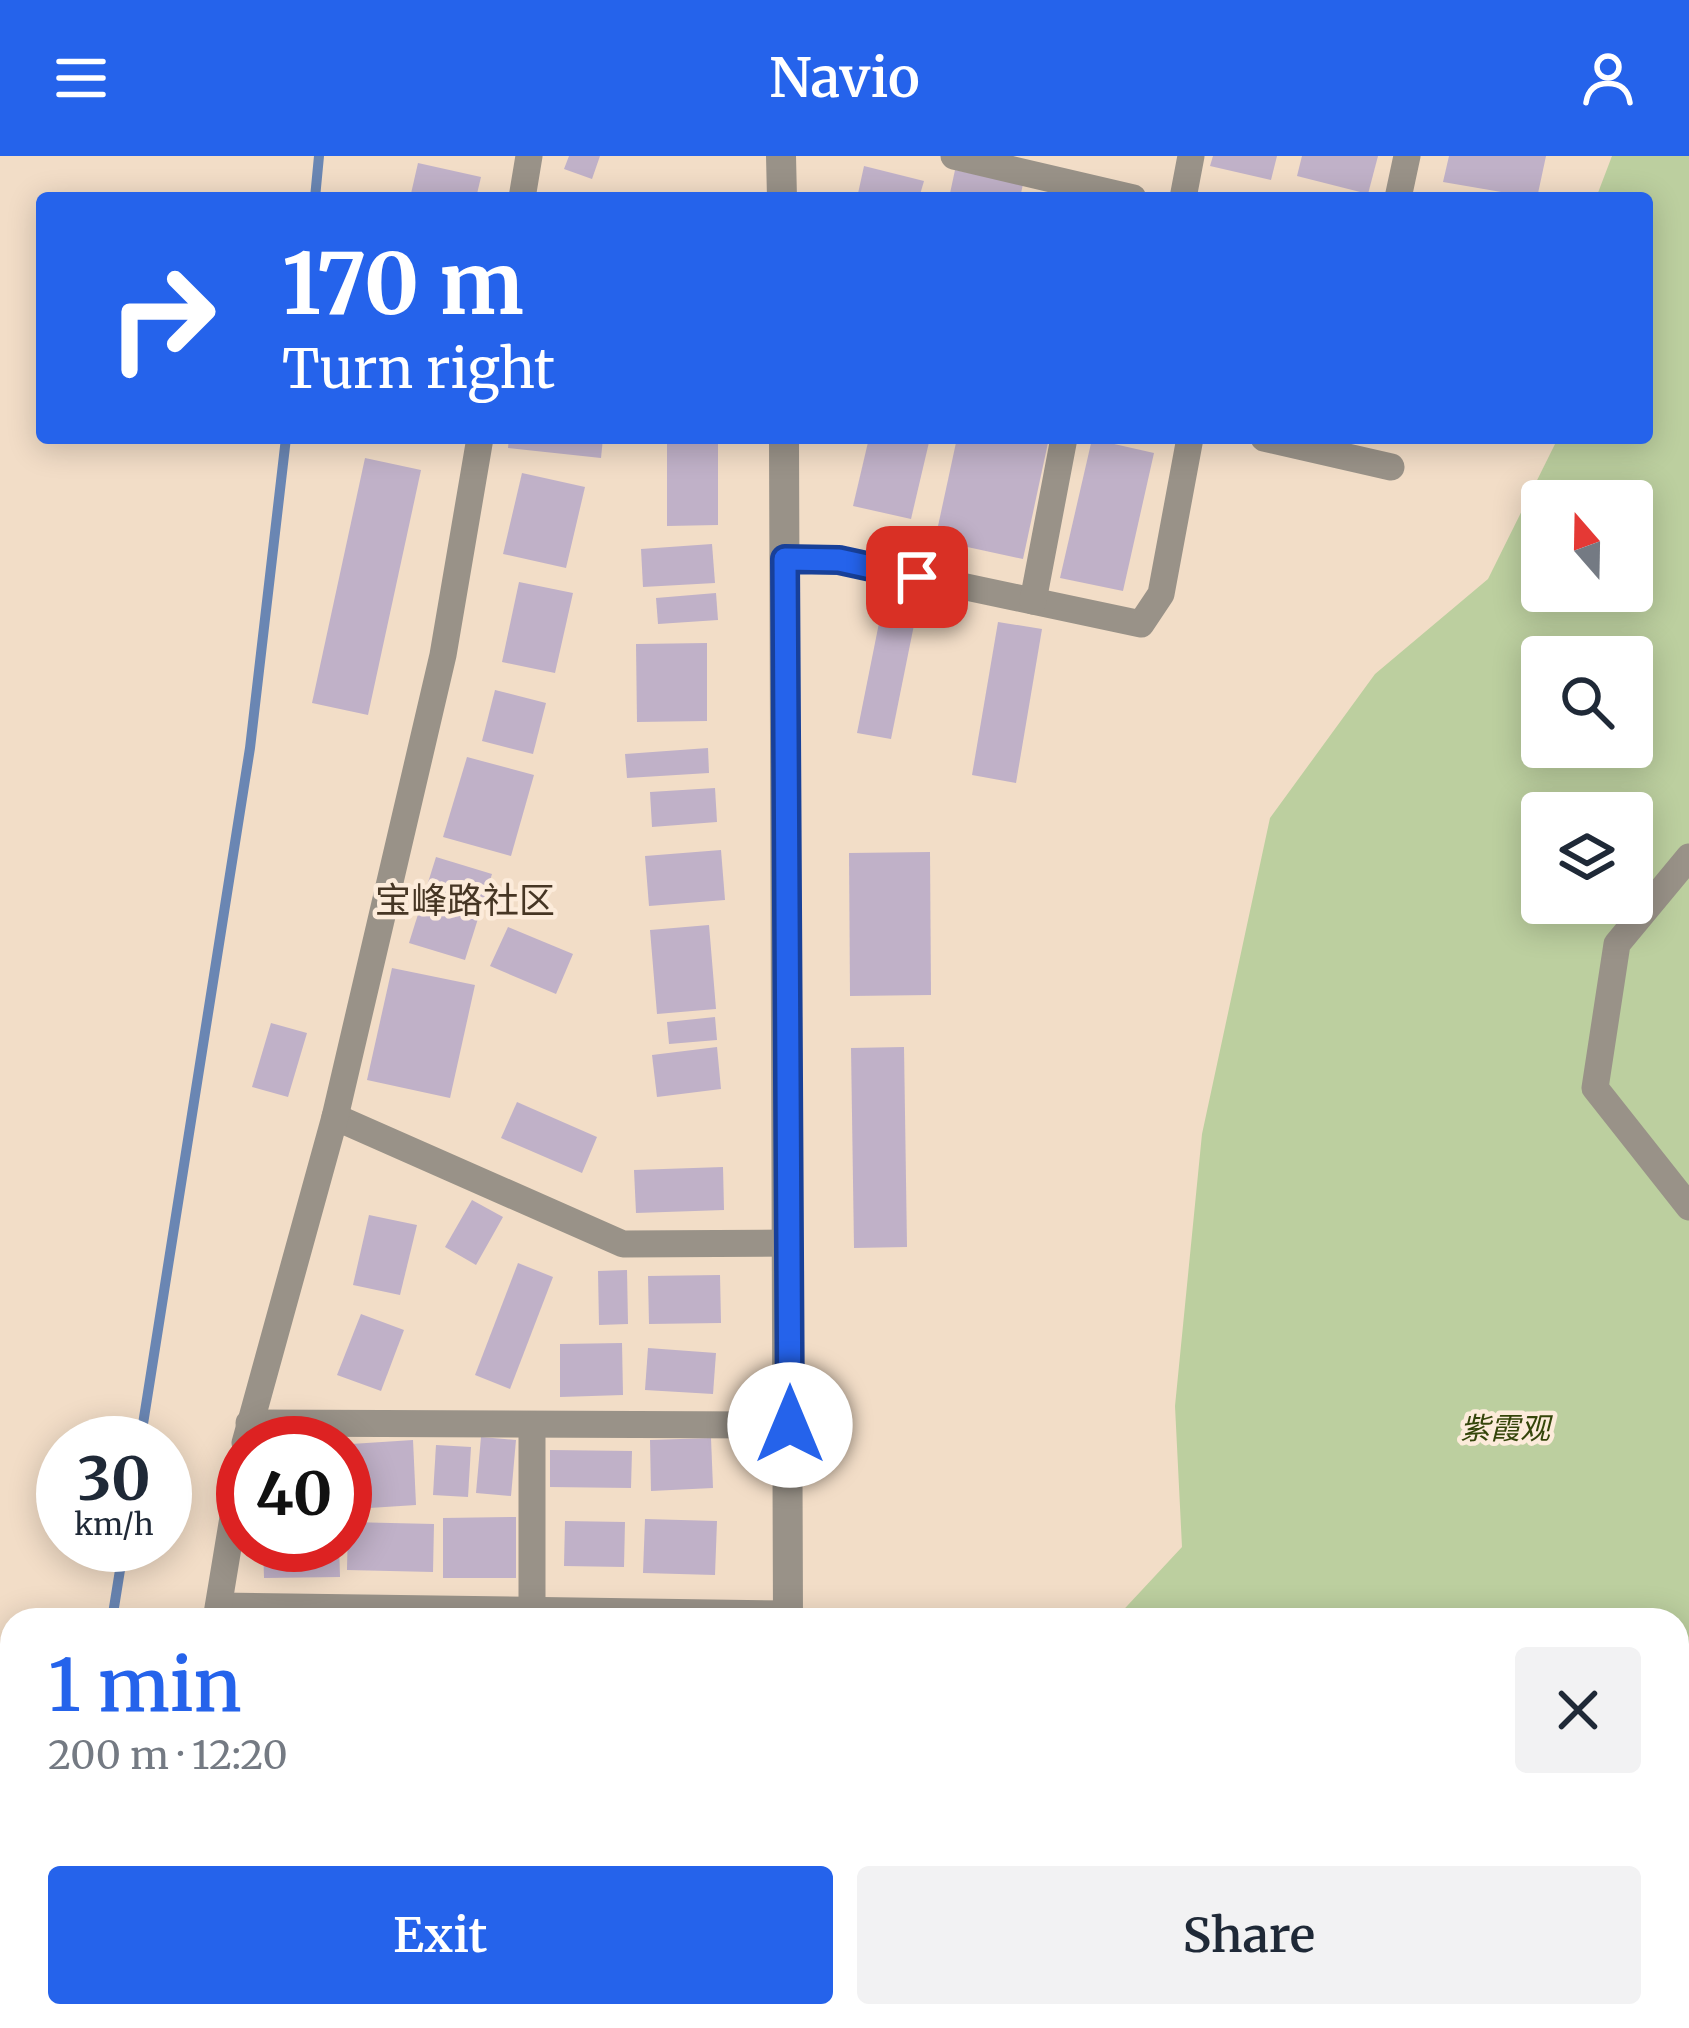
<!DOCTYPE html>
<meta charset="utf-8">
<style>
:root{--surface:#fff;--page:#f2f2f3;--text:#1f2937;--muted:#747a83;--accent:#2563eb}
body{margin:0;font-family:Merriweather,"Noto Sans SC",serif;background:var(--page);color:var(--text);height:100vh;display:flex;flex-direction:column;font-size:45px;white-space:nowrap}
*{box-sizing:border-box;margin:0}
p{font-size:39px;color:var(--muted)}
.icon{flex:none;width:66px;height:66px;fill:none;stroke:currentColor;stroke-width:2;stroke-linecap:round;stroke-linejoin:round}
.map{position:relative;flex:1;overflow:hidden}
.panel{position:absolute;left:0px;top:1452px;width:1689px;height:420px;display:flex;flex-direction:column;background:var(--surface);border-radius:36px 36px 0 0;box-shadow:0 6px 30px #0003}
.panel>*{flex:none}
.guide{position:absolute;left:36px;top:36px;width:1617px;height:252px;border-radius:12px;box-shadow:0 6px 30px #0003;background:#2563eb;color:#fff;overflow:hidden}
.needle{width:78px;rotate:340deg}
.controls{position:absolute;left:1521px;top:324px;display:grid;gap:24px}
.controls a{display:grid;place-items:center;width:132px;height:132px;border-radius:12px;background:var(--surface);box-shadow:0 6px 30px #0003;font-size:60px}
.speed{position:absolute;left:36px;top:1260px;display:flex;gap:24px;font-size:60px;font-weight:700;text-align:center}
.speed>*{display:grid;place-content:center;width:156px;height:156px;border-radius:50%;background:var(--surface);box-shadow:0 6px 30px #0003;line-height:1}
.speed small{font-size:30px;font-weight:400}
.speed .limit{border:18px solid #d22;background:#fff;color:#111}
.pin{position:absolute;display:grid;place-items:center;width:102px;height:102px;color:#fff;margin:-51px;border-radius:24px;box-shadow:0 6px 18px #0006}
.me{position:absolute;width:132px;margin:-66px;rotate:0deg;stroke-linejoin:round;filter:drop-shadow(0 0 9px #0008)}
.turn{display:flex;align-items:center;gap:42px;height:252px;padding:0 48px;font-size:54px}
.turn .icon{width:156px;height:156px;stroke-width:2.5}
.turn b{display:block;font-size:84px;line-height:102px}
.round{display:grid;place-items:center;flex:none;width:126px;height:126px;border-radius:12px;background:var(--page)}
.overview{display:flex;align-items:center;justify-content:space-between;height:204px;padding:0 48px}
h1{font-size:72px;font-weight:600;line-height:90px;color:var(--accent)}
.action{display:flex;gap:24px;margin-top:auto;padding:24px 48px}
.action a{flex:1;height:138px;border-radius:12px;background:var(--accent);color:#fff;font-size:48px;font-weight:600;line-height:138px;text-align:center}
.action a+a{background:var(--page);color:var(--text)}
header{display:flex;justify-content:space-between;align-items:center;height:156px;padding:0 48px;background:var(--accent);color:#fff;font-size:54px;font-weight:600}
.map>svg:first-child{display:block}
</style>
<header><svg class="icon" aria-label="menu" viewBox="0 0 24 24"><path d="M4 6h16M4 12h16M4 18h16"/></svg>Navio<svg class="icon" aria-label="person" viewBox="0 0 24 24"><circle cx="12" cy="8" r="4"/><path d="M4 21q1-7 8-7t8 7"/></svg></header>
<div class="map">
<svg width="1689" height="1872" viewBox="0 0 1689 1872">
<rect width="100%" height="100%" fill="#f2ddc7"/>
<path fill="#bccf9f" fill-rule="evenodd" d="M1612,0H1689V1872H1220L1221,1860H1677V1464H1114L1182,1391L1175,1250L1202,978L1270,662L1375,518L1488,423L1558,282H1647V42H1596ZM1542,345H1632V435H1542ZM1542,501H1632V591H1542ZM1542,657H1632V747H1542Z"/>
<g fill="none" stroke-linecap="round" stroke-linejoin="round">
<g stroke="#6a86b3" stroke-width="10">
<polyline points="315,42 319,0"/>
<polyline points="140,1287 250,592 286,282"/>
<polyline points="112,1464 124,1389"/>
<polyline points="118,1860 121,1872"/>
</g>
</g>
<g fill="#c0b1c8">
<polygon points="569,0 600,0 592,23 564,13"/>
<polygon points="1213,0 1277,0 1271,24 1210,10"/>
<polygon points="1302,0 1378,0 1368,38 1297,20"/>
<polygon points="1449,0 1546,0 1537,42 1443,26"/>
<polygon points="418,7 481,21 476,42 410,42"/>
<polygon points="864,10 924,25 919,42 857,42"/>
<polygon points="955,14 1023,28 1020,42 949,42"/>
<polygon points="509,282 603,282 601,302 508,292"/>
<polygon points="667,282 718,282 718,369 667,370"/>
<polygon points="869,282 930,282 911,363 853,350"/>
<polygon points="957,282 1049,282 1023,403 935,384"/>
<polygon points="1092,283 1154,297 1123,435 1060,422"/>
<polygon points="365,302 421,314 368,559 312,547"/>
<polygon points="522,317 585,331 566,412 503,398"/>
<polygon points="712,388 715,427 643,431 641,393"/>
<polygon points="519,426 573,437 555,517 502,506"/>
<polygon points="716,437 718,464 658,468 656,442"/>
<polygon points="885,437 919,444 891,583 857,577"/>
<polygon points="998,466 1042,473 1016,627 972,619"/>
<polygon points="707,487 707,565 637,566 636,488"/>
<polygon points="495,534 546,547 533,598 482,585"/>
<polygon points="708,592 709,617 627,622 625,598"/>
<polygon points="467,601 534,619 511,700 443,681"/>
<polygon points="715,632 717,666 652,671 650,636"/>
<polygon points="721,694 725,744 649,750 645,700"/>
<polygon points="930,696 931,839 850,840 849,697"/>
<polygon points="436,701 492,718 465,804 409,787"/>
<polygon points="709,769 716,853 657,858 650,774"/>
<polygon points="508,771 573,798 556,838 490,810"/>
<polygon points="392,812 475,829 450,942 367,924"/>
<polygon points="715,861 717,884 669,888 667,866"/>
<polygon points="271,867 307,877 288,941 252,931"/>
<polygon points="717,891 721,933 657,941 652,899"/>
<polygon points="904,891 907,1091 854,1092 851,892"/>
<polygon points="517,946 597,981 582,1017 501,982"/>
<polygon points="723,1011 724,1054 636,1057 634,1014"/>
<polygon points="472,1044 503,1061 476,1109 445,1091"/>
<polygon points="369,1059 417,1069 400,1139 353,1129"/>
<polygon points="518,1107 553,1121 510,1233 475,1219"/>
<polygon points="627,1114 628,1168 599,1169 598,1115"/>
<polygon points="720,1119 721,1167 649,1168 648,1120"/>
<polygon points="361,1158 404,1174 381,1235 337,1219"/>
<polygon points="622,1187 623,1239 560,1241 560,1188"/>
<polygon points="648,1192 716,1197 713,1238 645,1234"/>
<polygon points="481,1281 516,1284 511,1340 476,1337"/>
<polygon points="711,1282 713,1332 651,1335 650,1284"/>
<polygon points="413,1284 416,1349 354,1353 351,1288"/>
<polygon points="436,1289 471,1291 468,1341 433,1339"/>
<polygon points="550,1294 632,1295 631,1332 550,1331"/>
<polygon points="516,1361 516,1422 443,1422 443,1362"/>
<polygon points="645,1363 717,1365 715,1419 643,1417"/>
<polygon points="565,1365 625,1366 624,1411 564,1410"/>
<polygon points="348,1366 434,1368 433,1416 347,1414"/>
<polygon points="263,1389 339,1389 340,1421 264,1422"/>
</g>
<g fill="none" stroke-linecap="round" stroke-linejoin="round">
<g stroke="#999288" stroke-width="27">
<polyline points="954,0 1133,42"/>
<polyline points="522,42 529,0"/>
<polyline points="1183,42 1191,0"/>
<polyline points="1398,42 1407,0"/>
<polyline points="1264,282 1391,311"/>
<polyline points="785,403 839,404 1141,468 1161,438 1190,282"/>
<polyline points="1033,445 1064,282"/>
<polyline points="1689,701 1617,788 1595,932 1689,1051"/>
<polyline points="335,961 623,1088 789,1087"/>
<polyline points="249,1267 790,1269"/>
<polyline points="245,1287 335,961 443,499 480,282"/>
<polyline points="219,1450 788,1458"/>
<polyline points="216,1464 243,1301"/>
<polyline points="532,1464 532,1269"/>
<polyline points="229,1860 232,1872"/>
<polyline points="530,1872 530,1860"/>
</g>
<g stroke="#999288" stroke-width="30">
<polyline points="781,0 782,42"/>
<polyline points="784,282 788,1464"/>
<polyline points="787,1872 787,1860"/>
</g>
</g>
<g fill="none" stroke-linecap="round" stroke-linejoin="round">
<g stroke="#184099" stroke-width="30">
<polyline id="route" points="790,1269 785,403 839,404 917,421"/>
</g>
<use href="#route" stroke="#2563eb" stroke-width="21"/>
</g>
<g text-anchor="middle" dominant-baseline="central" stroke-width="9" stroke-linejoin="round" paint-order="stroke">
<g font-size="30" font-style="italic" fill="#34450a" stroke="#fcebda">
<text x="1505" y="1272">紫霞观</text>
</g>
<g font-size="36" fill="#463624" stroke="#fcebda">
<text x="465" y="744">宝峰路社区</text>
</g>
</g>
</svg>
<div class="controls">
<a><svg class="needle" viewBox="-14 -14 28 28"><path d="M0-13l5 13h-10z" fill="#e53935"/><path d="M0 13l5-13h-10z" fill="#747a83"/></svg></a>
<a><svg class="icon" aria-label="search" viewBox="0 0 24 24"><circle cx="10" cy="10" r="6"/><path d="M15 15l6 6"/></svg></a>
<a><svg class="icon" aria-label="layers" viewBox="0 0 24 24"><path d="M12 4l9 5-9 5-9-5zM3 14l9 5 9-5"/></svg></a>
</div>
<div class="speed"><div>30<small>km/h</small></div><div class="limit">40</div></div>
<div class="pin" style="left:917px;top:421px;background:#d93025"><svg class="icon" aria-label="arrive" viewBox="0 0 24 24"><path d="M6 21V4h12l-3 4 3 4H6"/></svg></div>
<svg class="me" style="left:790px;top:1269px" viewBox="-20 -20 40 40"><circle r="19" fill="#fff"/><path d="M0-13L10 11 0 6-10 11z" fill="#2563eb"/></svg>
<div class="guide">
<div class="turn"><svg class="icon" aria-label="right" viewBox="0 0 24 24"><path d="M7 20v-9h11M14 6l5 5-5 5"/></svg><div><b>170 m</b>Turn right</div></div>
</div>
<section class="panel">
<div class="overview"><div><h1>1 min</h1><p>200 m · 12:20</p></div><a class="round"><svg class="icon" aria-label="close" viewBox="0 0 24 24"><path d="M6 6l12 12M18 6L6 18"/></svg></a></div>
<div class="action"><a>Exit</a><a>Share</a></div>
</section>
</div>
